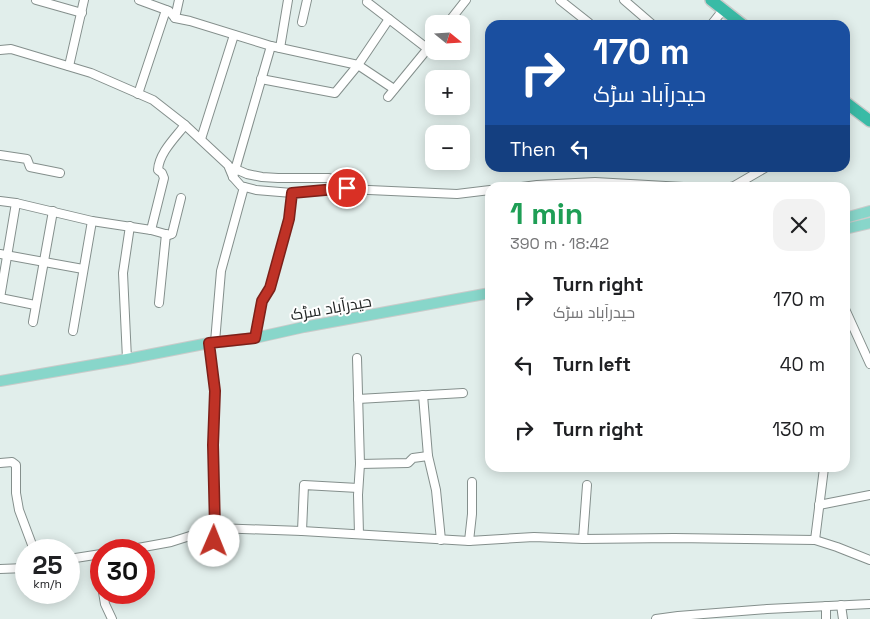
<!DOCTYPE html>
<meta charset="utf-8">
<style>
:root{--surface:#fff;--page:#f2f2f2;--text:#202124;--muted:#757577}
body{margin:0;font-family:"Space Grotesk",Cairo,sans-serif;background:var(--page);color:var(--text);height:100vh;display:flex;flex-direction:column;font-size:19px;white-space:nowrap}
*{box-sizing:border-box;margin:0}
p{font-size:16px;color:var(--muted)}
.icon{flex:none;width:28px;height:28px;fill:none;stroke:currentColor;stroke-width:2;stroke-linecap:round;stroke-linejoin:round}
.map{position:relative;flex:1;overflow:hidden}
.panel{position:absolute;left:485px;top:182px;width:365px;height:290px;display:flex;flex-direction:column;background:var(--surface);border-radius:15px;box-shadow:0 2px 12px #0003}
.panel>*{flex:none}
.guide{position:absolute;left:485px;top:20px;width:365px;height:152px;border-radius:15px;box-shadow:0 2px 12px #0003;background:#1a4fa0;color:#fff;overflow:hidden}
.needle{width:32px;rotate:108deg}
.buttons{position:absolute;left:425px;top:15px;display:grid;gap:10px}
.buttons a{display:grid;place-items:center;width:45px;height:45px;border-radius:10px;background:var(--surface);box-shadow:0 2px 12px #0003;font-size:25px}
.speed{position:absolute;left:15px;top:539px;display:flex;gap:10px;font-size:25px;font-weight:700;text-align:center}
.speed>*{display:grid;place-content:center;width:65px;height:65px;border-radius:50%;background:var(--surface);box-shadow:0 2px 12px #0003;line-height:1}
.speed small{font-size:12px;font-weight:400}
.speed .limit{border:8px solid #d22;background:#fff;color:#111}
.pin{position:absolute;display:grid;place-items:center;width:42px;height:42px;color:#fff;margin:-21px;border:2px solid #fff;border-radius:50%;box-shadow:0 1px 5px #0007}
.me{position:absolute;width:55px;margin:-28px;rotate:1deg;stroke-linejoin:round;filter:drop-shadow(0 0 4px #0008)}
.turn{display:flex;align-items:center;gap:18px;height:105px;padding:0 25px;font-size:22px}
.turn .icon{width:65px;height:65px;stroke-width:2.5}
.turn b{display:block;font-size:35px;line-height:42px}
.then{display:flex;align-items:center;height:48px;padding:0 25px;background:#0003;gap:10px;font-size:19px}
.round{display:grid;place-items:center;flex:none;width:52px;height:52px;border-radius:15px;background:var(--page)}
.head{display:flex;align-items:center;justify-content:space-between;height:85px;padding:0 25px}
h1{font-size:30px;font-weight:800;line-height:38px;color:#1e9e55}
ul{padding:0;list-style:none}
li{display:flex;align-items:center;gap:15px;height:65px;padding:0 25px}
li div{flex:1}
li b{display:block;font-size:19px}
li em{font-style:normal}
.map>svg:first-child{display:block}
</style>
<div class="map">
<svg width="870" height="619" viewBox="0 0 870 619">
<rect width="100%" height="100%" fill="#e1eeeb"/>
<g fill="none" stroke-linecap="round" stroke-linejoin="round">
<g stroke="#848f8c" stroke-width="10">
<g id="minor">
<polyline points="36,0 82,13"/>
<polyline points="139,0 169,11 175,18 190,21 271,46 358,65 394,89"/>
<polyline points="560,0 589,23"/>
<polyline points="624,0 653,25"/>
<polyline points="367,2 428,49"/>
<polyline points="175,18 179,0"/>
<polyline points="302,22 307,0"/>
<polyline points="447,24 466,0"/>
<polyline points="711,25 723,10"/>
<polyline points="280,48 288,0"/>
<polyline points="0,50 11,49 91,73 153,100 185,125 228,165 233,177 241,186 256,190 292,193 347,189 457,194 490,190"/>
<polyline points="69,66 84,0"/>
<polyline points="261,79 335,93 358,65 389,19"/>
<polyline points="138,94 166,10"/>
<polyline points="388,97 434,41"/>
<polyline points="201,139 234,35"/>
<polyline points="0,155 27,159 30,167 60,173"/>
<polyline points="233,168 247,174 262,177 278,178 329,178 343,189"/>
<polyline points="233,177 271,46"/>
<polyline points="514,188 537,185 595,182 701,188"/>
<polyline points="726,188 734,186 765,168"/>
<polyline points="0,201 16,203 92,221 151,230 169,235 172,234 181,198"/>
<path d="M151,230L164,178L162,173L158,170C159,153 175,138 185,125"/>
<polyline points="0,254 83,269"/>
<polyline points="0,298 16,203"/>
<polyline points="0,298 35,305"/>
<polyline points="159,303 166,234"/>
<polyline points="845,309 870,364"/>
<polyline points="33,322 53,211"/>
<polyline points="73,331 92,221"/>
<polyline points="255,338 262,301 270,288 289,219 292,193"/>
<polyline points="215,342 221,271 244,187"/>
<polyline points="209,343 215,391 213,445 215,528 214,541"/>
<polyline points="357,358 360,464 358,495 359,534"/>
<polyline points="127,359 123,273 130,226"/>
<polyline points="423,395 428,456 436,490 441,540"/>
<polyline points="358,399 463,393"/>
<polyline points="0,463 12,462 16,465 16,493 19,510 34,550"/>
<polyline points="360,464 408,463 413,458 428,456"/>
<polyline points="819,505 870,495"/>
<polyline points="302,531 304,485 358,488"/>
<polyline points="583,539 587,485"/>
<polyline points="815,540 837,547 870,560"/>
<polyline points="469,541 472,514 472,482"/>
<polyline points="127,550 171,542 215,528 302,531 469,541 534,537 583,539 674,538 815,540 824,468"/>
<polyline points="98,555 101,584"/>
<polyline points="69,559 101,554"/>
<polyline points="0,569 26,568"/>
<polyline points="103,592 105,604 112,619"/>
<polyline points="841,605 843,619"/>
<polyline points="826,606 826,619"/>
<polyline points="656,619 678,616 767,609 870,604"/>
</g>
</g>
<g stroke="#cacbca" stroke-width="12">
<g id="major">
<polyline points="845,218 870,211"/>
<polyline points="845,229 870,223"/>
<polyline points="0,381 127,359 209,343 255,338 304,327 490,293"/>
</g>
</g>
<g stroke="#cacbca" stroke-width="14">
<g id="highway">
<polyline points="711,0 743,25"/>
<polyline points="845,102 870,121"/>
</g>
</g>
<use href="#minor" stroke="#fff" stroke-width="8"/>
<use href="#major" stroke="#88d6ca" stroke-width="10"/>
<use href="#highway" stroke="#39bba6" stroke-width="11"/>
</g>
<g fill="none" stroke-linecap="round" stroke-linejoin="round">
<g stroke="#7c2019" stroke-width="12">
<polyline id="route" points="214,541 215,528 213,445 215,391 209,343 255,338 262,301 270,288 289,219 292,193 347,188"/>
</g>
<use href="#route" stroke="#bf3226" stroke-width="9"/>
</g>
<g text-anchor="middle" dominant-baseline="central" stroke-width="4" stroke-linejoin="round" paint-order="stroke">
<g font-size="16" fill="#212524" stroke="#fff">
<text transform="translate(331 308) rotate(-10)">حیدرآباد سڑک</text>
</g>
</g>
</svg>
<div class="buttons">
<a><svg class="needle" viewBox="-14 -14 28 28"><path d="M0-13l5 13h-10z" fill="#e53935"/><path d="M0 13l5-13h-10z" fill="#757577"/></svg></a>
<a>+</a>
<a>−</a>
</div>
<div class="speed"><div>25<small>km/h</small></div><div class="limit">30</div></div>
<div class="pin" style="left:347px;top:188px;background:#d93025"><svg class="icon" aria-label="arrive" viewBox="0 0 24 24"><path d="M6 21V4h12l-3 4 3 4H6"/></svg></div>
<svg class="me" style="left:214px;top:541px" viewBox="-20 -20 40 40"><circle r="19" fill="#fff"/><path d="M0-13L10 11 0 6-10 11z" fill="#bf3226"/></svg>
<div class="guide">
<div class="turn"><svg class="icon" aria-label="right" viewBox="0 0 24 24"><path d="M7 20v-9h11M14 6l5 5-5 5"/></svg><div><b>170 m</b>حیدرآباد سڑک</div></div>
<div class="then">Then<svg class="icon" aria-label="left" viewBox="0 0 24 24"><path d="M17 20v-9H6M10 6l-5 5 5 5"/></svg></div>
</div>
<section class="panel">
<div class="head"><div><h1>1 min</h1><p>390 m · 18:42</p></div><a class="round"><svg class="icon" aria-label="close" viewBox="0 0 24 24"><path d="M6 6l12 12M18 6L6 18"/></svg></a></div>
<ul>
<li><svg class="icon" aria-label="right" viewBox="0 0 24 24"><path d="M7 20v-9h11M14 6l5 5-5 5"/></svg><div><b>Turn right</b><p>حیدرآباد سڑک</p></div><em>170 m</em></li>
<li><svg class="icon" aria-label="left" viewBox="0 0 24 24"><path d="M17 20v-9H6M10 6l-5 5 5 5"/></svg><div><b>Turn left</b></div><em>40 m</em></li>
<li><svg class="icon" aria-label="right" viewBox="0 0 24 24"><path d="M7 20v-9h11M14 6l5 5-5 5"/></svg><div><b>Turn right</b></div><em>130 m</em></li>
</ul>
</section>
</div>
